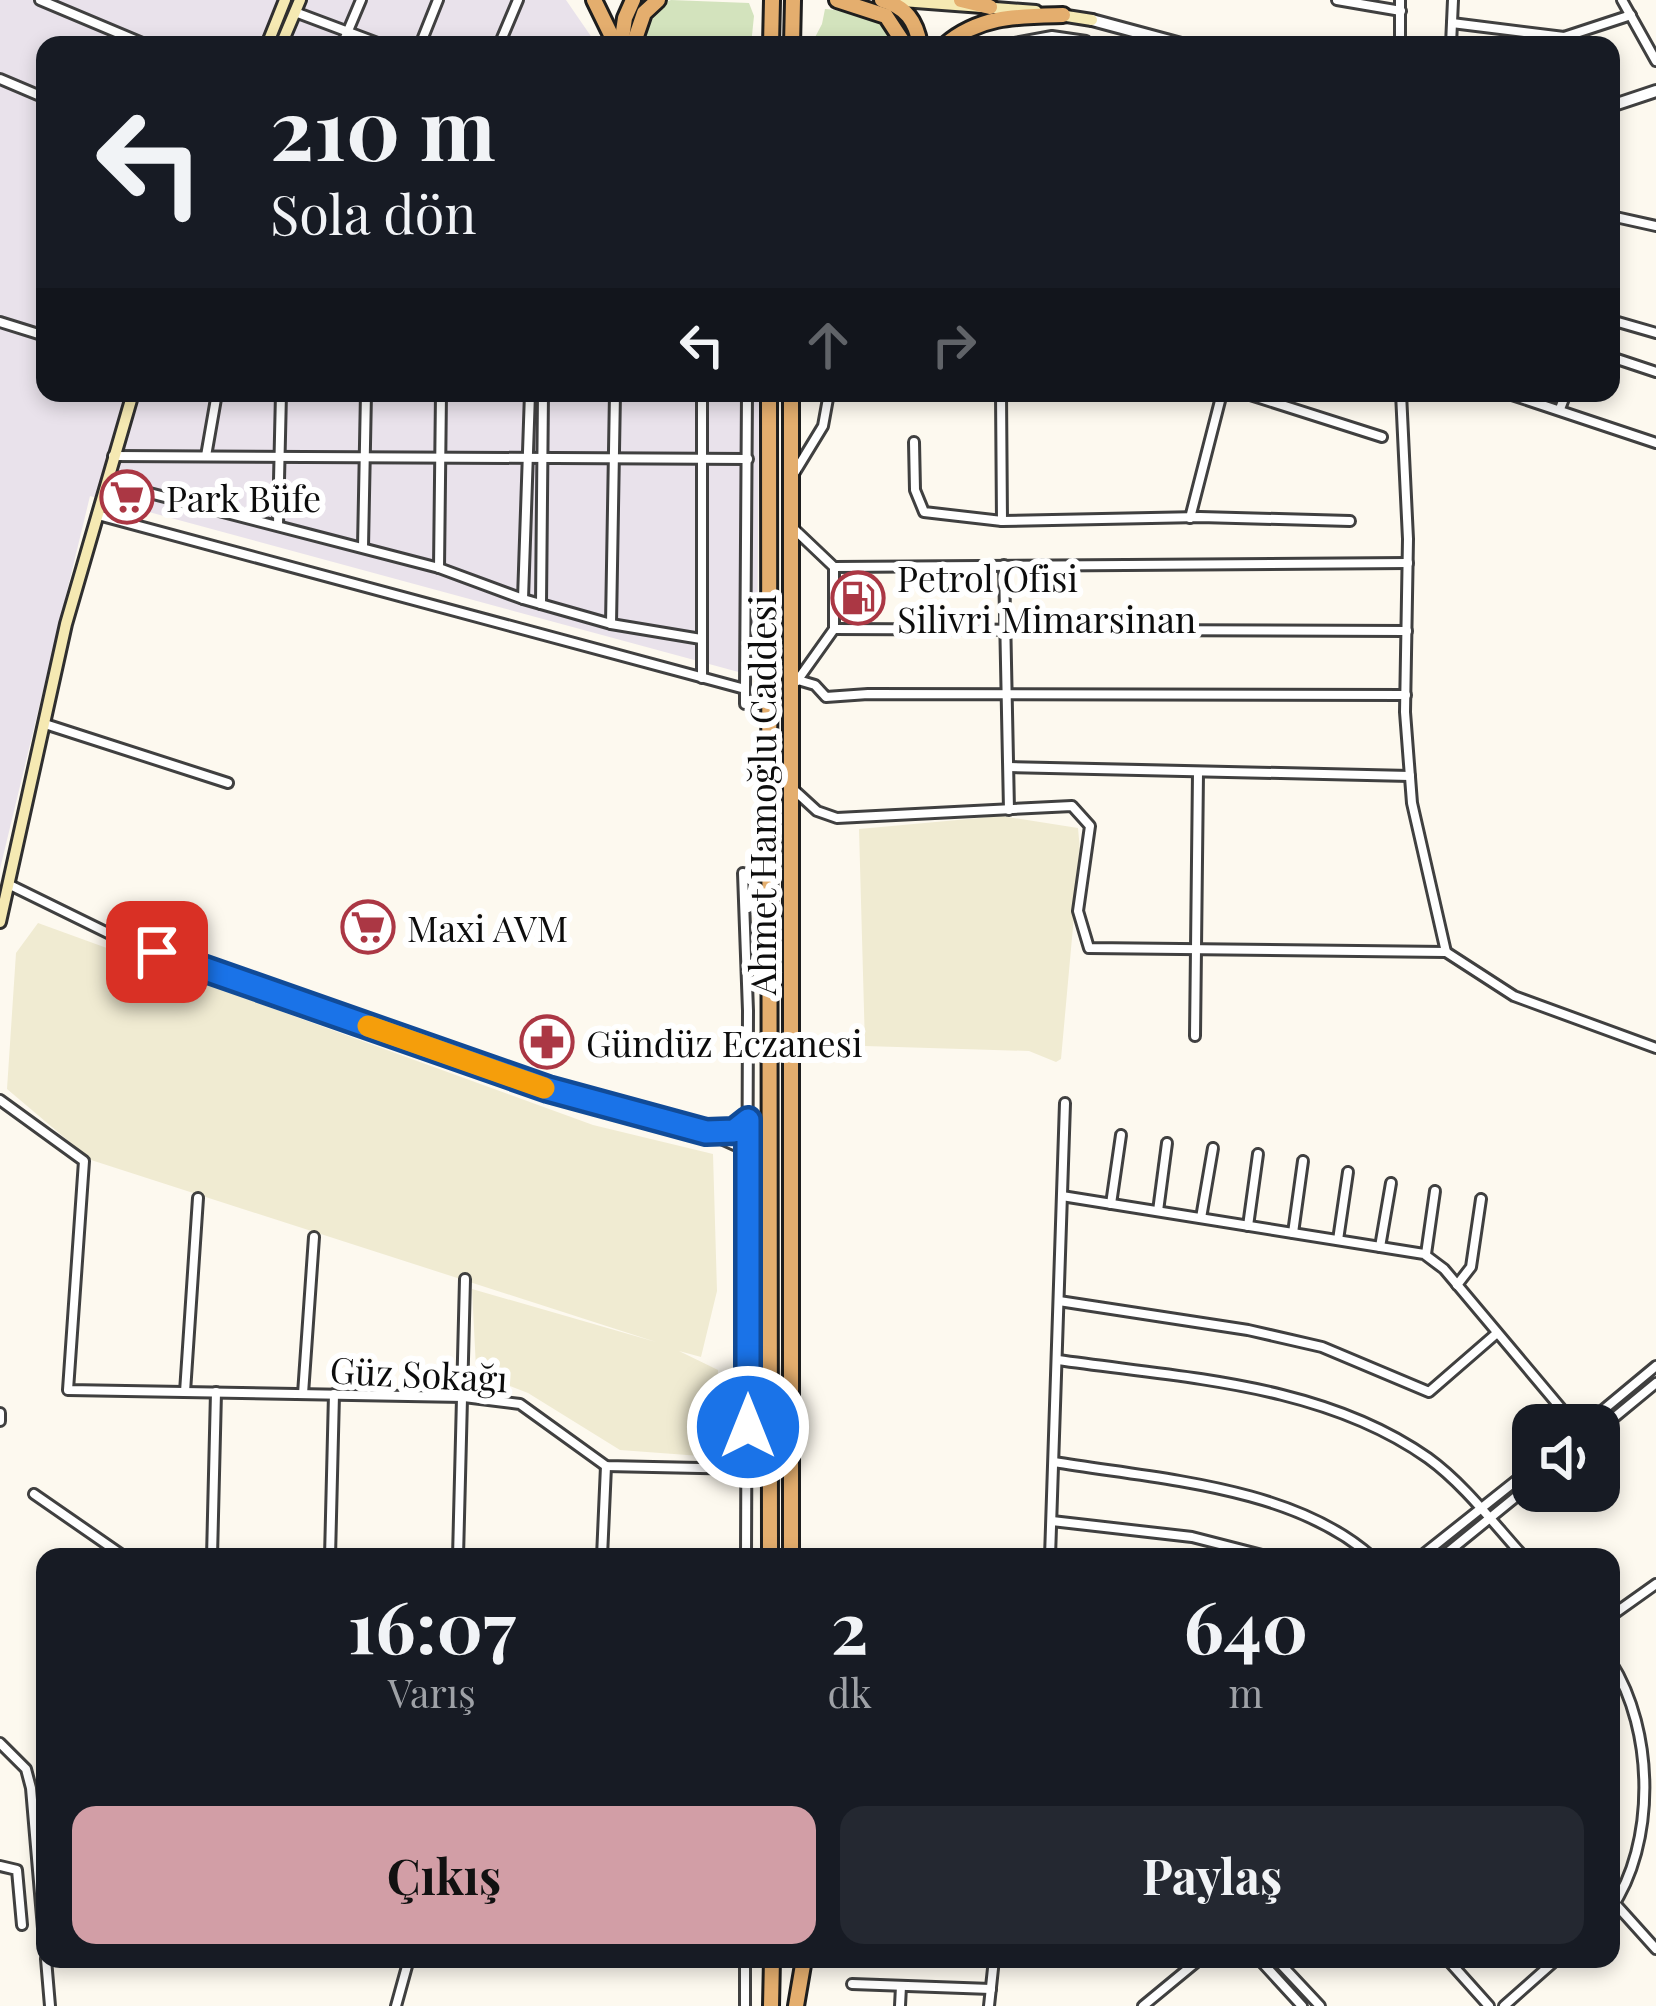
<!DOCTYPE html>
<html lang="tr">
<meta charset="utf-8">
<style>
:root{--surface:#171b24;--page:#242831;--text:#f1f3f6;--muted:#9ea1a6;--accent:#d29ea6}
body{margin:0;font-family:"Playfair Display",serif;background:var(--page);color:var(--text);height:100vh;display:flex;flex-direction:column;font-size:45px;white-space:nowrap}
*{box-sizing:border-box;margin:0}
p{font-size:39px;color:var(--muted)}
.icon{flex:none;width:66px;height:66px;fill:none;stroke:currentColor;stroke-width:2;stroke-linecap:round;stroke-linejoin:round}
.map{position:relative;flex:1;overflow:hidden}
.sheet{position:absolute;left:36px;top:1548px;width:1584px;height:420px;display:flex;flex-direction:column;background:var(--surface);border-radius:24px;box-shadow:0 6px 18px #0003}
.sheet>*{flex:none}
.hud{position:absolute;left:36px;top:36px;width:1584px;height:366px;border-radius:24px;box-shadow:0 6px 18px #0003;background:#171b24;color:var(--text);overflow:hidden}
.buttons{position:absolute;left:1512px;top:1404px;display:grid;gap:24px}
.buttons a{display:grid;place-items:center;width:108px;height:108px;border-radius:24px;background:var(--surface);box-shadow:0 6px 18px #0003;font-size:60px}
.pin{position:absolute;display:grid;place-items:center;width:102px;height:102px;color:#fff;margin:-51px;border-radius:24px;box-shadow:0 6px 18px #0006}
.me{position:absolute;width:132px;margin:-66px;rotate:0deg;stroke-linejoin:round;filter:drop-shadow(0 0 9px #0008)}
.turn{display:flex;align-items:center;gap:42px;height:252px;padding:0 36px;font-size:54px}
.turn .icon{width:156px;height:156px;stroke-width:2.5}
.turn b{display:block;font-size:84px;line-height:102px}
.lanes{display:flex;align-items:center;height:114px;padding:0 36px;background:#0003;justify-content:center;gap:60px;direction:ltr}
.lanes .off{opacity:.35}
.eta{display:flex;justify-content:space-evenly;align-items:center;height:204px;text-align:center}
.eta b{font-size:72px;font-weight:700;line-height:84px}
.button{display:flex;gap:24px;margin-top:auto;padding:24px 36px}
.button a{flex:1;height:138px;border-radius:24px;background:var(--accent);color:#111;font-size:48px;font-weight:700;line-height:138px;text-align:center}
.button a+a{background:var(--page);color:var(--text)}
.map>svg:first-child{display:block}
</style>
<div class="map">
<svg width="1656" height="2006" viewBox="0 0 1656 2006">
<rect width="100%" height="100%" fill="#fdf9ef"/>
<polygon fill="#e9e2eb" points="0,0 566,0 597,45 45,45 45,393 759,393 757,677 90,496 0,869"/>
<g fill="#f0ebd2">
<polygon points="1001,816 1078,828 1080,850 1061,1059 1056,1062 1029,1051 865,1046 859,829"/>
<polygon points="38,923 593,1125 713,1154 717,1291 701,1357 679,1351 718,1370 714,1457 620,1450 528,1393 484,1376 476,1368 472,1289 656,1342 91,1160 7,1089 16,953"/>
</g>
<g fill="#d3e3bd">
<path d="M671,0L749,3L754,16L751,45H635C639,25 651,6 671,0Z"/>
<path d="M825,9C857,12 881,15 898,45H811L822,24Z"/>
</g>
<g fill="none" stroke-linecap="round" stroke-linejoin="round">
<g stroke="#404040" stroke-width="14">
<g id="minor">
<polyline points="40,0 147,45"/>
<polyline points="1337,0 1401,11"/>
<polyline points="1622,0 1656,61"/>
<polyline points="295,12 383,45"/>
<polyline points="1452,23 1564,37 1631,15"/>
<polyline points="342,45 361,0"/>
<polyline points="420,45 438,0"/>
<polyline points="499,45 518,0"/>
<polyline points="1003,45 1052,36 1086,41"/>
<polyline points="1400,45 1400,0"/>
<polyline points="1451,45 1453,0"/>
<polyline points="0,79 45,98"/>
<polyline points="1611,216 1656,226"/>
<polyline points="1611,320 1656,333"/>
<polyline points="0,322 45,336"/>
<polyline points="1611,357 1656,372"/>
<polyline points="702,393 702,678"/>
<polyline points="1001,393 1002,521"/>
<polyline points="1244,393 1382,437"/>
<polyline points="1401,393 1408,539 1405,712 1412,803 1446,952"/>
<polyline points="1506,393 1656,443"/>
<polyline points="1560,409 1566,393"/>
<polyline points="914,442 915,490 924,512 1002,521 1200,517 1350,521"/>
<polyline points="113,456 748,459"/>
<polyline points="206,456 217,393"/>
<polyline points="795,472 823,426 829,393"/>
<polyline points="107,482 439,568 523,599 611,624 701,639"/>
<polyline points="98,515 745,689 745,704 770,702"/>
<polyline points="1190,518 1222,393"/>
<polyline points="278,524 281,393"/>
<polyline points="793,528 834,567 834,629 797,681"/>
<polyline points="363,547 366,393"/>
<polyline points="1004,565 1009,810"/>
<polyline points="834,567 1408,563"/>
<polyline points="439,568 441,393"/>
<polyline points="523,599 530,393"/>
<polyline points="541,604 543,393"/>
<polyline points="611,624 615,393"/>
<polyline points="834,629 1407,631"/>
<polyline points="798,680 815,685 826,697 868,694 1406,695"/>
<polyline points="745,689 747,393"/>
<polyline points="45,724 228,783"/>
<polyline points="1009,767 1410,776"/>
<polyline points="793,789 817,811 837,818 1072,806 1090,826 1078,911 1089,948 1446,952 1514,996 1656,1048"/>
<polyline points="743,873 748,1011 746,1557"/>
<polyline points="10,885 116,937 547,1089 706,1132"/>
<polyline points="748,908 757,866 765,848"/>
<polyline points="1195,1036 1198,773"/>
<polyline points="0,1100 84,1161 68,1390 464,1397 520,1404 606,1466 747,1469"/>
<polyline points="747,1121 734,1131 706,1132 748,1151 768,1152"/>
<polyline points="1062,1196 1424,1254 1444,1269 1575,1425"/>
<polyline points="1111,1204 1121,1135"/>
<polyline points="1158,1211 1167,1143"/>
<polyline points="1201,1218 1213,1148"/>
<polyline points="751,1226 766,1262"/>
<polyline points="1248,1226 1258,1154"/>
<polyline points="1293,1233 1303,1161"/>
<polyline points="1338,1240 1348,1172"/>
<polyline points="1380,1247 1391,1183"/>
<polyline points="1426,1254 1435,1191"/>
<polyline points="1457,1285 1471,1267 1481,1199"/>
<polyline points="1059,1301 1248,1330 1322,1347 1429,1392 1497,1333"/>
<path d="M1058,1360C1182,1378 1322,1383 1428,1458C1464,1484 1494,1524 1524,1557"/>
<polyline points="185,1392 198,1198"/>
<polyline points="303,1394 314,1237"/>
<polyline points="0,1413 0,1421"/>
<polyline points="1585,1425 1656,1366"/>
<polyline points="1599,1430 1656,1383"/>
<path d="M1054,1462C1156,1479 1293,1486 1372,1557"/>
<polyline points="34,1494 125,1557"/>
<polyline points="1052,1521 1192,1537 1270,1557"/>
<polyline points="212,1557 216,1392"/>
<polyline points="330,1557 334,1394"/>
<polyline points="458,1557 465,1279"/>
<polyline points="602,1557 606,1466"/>
<polyline points="1050,1557 1065,1103"/>
<polyline points="1420,1557 1533,1467"/>
<polyline points="1442,1557 1533,1483"/>
<polyline points="1611,1616 1656,1584"/>
<path d="M1611,1662C1655,1731 1656,1844 1611,1909"/>
<polyline points="0,1743 26,1769 31,1788 45,1952"/>
<polyline points="0,1866 17,1870 22,1925"/>
<polyline points="1611,1899 1656,1949"/>
<polyline points="46,1959 50,2006"/>
<polyline points="745,1959 745,2006"/>
<polyline points="1259,1959 1302,2006"/>
<polyline points="1276,1959 1320,2006"/>
<polyline points="1447,1959 1489,2006"/>
<polyline points="852,1984 991,1989"/>
<polyline points="396,2006 409,1959"/>
<polyline points="900,2006 901,1986"/>
<polyline points="989,2006 994,1959"/>
<polyline points="1143,2006 1200,1959"/>
<polyline points="1504,2006 1557,1959"/>
</g>
</g>
<g stroke="#404040" stroke-width="16">
<g id="tertiary">
<polyline points="1092,20 1185,45"/>
<polyline points="1611,106 1656,91"/>
</g>
</g>
<g stroke="#2f2f2f" stroke-width="16">
<g id="secondary">
<polyline points="889,0 1036,11"/>
<polyline points="1060,15 1092,20"/>
<polyline points="267,45 285,0"/>
<polyline points="281,45 300,0"/>
<polyline points="0,922 66,624 133,393"/>
</g>
</g>
<g stroke="#1e1e1e" stroke-width="20">
<g id="trunk">
<polyline points="594,0 616,45"/>
<polyline points="837,0 886,16 905,45"/>
<path d="M882,0C906,7 916,21 920,45"/>
<polyline points="961,0 990,7"/>
<polyline points="621,45 625,18 633,0"/>
<polyline points="633,45 644,13 658,0"/>
<polyline points="771,45 772,0"/>
<polyline points="792,45 793,0"/>
<path d="M945,45C980,15 1019,16 1063,15"/>
<polyline points="769,393 770,1557"/>
<polyline points="791,393 791,1557"/>
<polyline points="771,2006 772,1959"/>
<polyline points="796,2006 804,1959"/>
</g>
</g>
<use href="#minor" stroke="#fff" stroke-width="8"/>
<use href="#tertiary" stroke="#fff" stroke-width="10"/>
<use href="#secondary" stroke="#f5e9b2" stroke-width="10"/>
<use href="#trunk" stroke="#e4ae6e" stroke-width="14"/>
</g>
<g fill="none" stroke-linecap="round" stroke-linejoin="round">
<g stroke="#114b97" stroke-width="30">
<polyline id="route" points="157,952 548,1089 706,1132 734,1131 748,1120 748,1427"/>
</g>
<use href="#route" stroke="#1a73e8" stroke-width="21"/>
<polyline stroke="#f59e0b" stroke-width="21" points="368,1026 544,1088"/>
</g>
<defs>
<g id="supermarket-ring" transform="scale(2.7)"><circle r="9.5" fill="#fff" stroke="#ab3744" stroke-width="1.5"/><path d="M-6-5.5h2.5l.6 2H6L4.5 2H-2.5L-4.4-4H-6ZM-1.5 3.2a1.3 1.3 0 1 0 .1 0ZM3 3.2a1.3 1.3 0 1 0 .1 0Z" fill="#ab3744"/></g>
<g id="fuel-ring" transform="scale(2.7)"><circle r="9.5" fill="#fff" stroke="#ab3744" stroke-width="1.5"/><path d="M-5.5-6h7V0h2V4h1.3V-2.5L3-4.5l.8-.8L6-3V5H2.5V1h-1V6h-7ZM-4.2-4.7v3.2H.2V-4.7Z" fill="#ab3744"/></g>
<g id="pharmacy-ring" transform="scale(2.7)"><circle r="9.5" fill="#fff" stroke="#ab3744" stroke-width="1.5"/><path d="M-2-6h4v4h4v4h-4v4h-4v-4h-4v-4h4Z" fill="#ab3744"/></g>
</defs>
<g fill-rule="evenodd">
<use href="#supermarket-ring" x="127" y="497"/>
<use href="#fuel-ring" x="858" y="598"/>
<use href="#supermarket-ring" x="368" y="927"/>
<use href="#pharmacy-ring" x="547" y="1042"/>
</g>
<g text-anchor="middle" dominant-baseline="central" stroke-width="12" stroke-linejoin="round" paint-order="stroke">
<g font-size="36" fill="#0d0d0d" stroke="#fff" text-anchor="start">
<text x="166" y="497">Park Büfe</text>
<text x="897" y="577">Petrol Ofisi<tspan x="897" dy="41">Silivri Mimarsinan</tspan></text>
<text x="407" y="927">Maxi AVM</text>
<text x="586" y="1042">Gündüz Eczanesi</text>
</g>
<g font-size="36" fill="#0d0d0d" stroke="#fff">
<text transform="translate(761 795) rotate(-90)">Ahmet Hamoğlu Caddesi</text>
<text transform="translate(419 1373) rotate(3)">Güz Sokağı</text>
</g>
</g>
</svg>
<div class="buttons">
<a><svg class="icon" aria-label="sound" viewBox="0 0 24 24"><path d="M4 9h4l5-4v14l-5-4H4zM17 9q2 3 0 6"/></svg></a>
</div>
<div class="pin" style="left:157px;top:952px;background:#d93025"><svg class="icon" aria-label="arrive" viewBox="0 0 24 24"><path d="M6 21V4h12l-3 4 3 4H6"/></svg></div>
<svg class="me" style="left:748px;top:1427px" viewBox="-20 -20 40 40"><circle r="17" fill="#1a73e8" stroke="#fff" stroke-width="3"/><path d="M0-11L8 9 0 5-8 9z" fill="#fff"/></svg>
<div class="hud">
<div class="turn"><svg class="icon" aria-label="left" viewBox="0 0 24 24"><path d="M17 20v-9H6M10 6l-5 5 5 5"/></svg><div><b>210 m</b>Sola dön</div></div>
<div class="lanes"><svg class="icon" aria-label="left" viewBox="0 0 24 24"><path d="M17 20v-9H6M10 6l-5 5 5 5"/></svg><svg class="icon off" aria-label="ahead" viewBox="0 0 24 24"><path d="M12 20V5M6 11l6-6 6 6"/></svg><svg class="icon off" aria-label="right" viewBox="0 0 24 24"><path d="M7 20v-9h11M14 6l5 5-5 5"/></svg></div>
</div>
<section class="sheet">
<div class="eta">
<div><b>16:07</b><p>Varış</p></div>
<div><b>2</b><p>dk</p></div>
<div><b>640</b><p>m</p></div>
</div>
<div class="button"><a>Çıkış</a><a>Paylaş</a></div>
</section>
</div>
